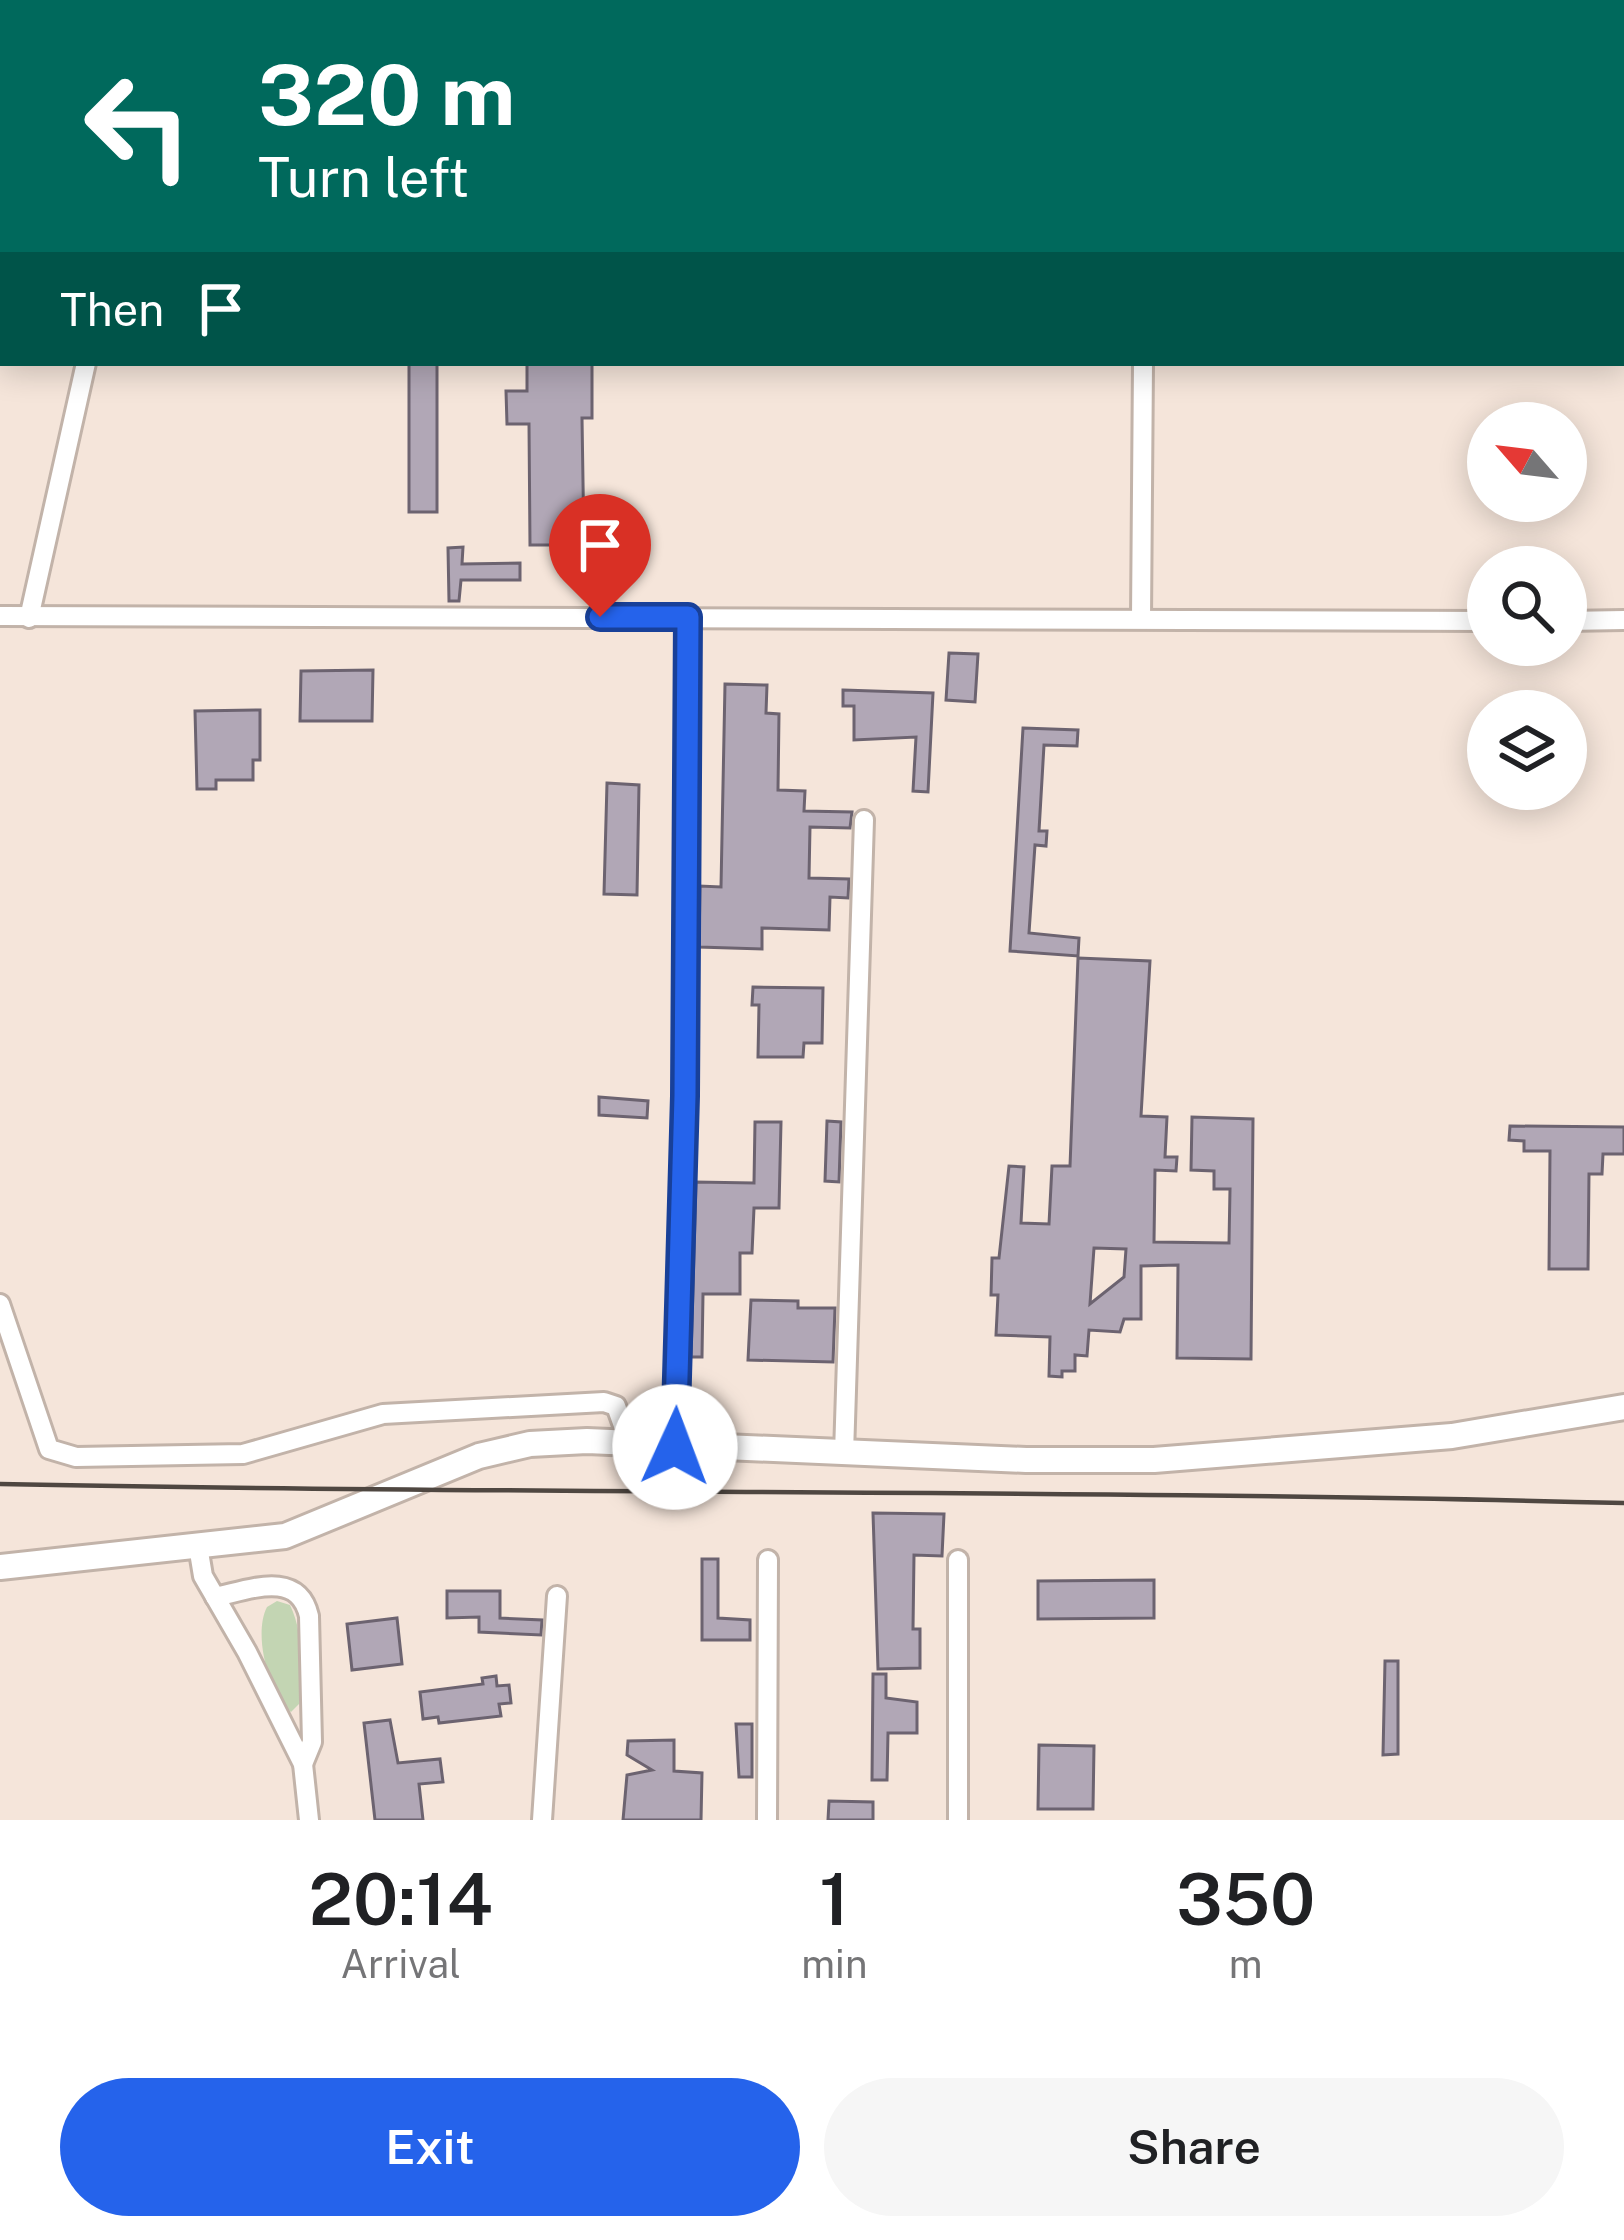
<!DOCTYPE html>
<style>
:root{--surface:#fff;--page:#f6f6f6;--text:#202124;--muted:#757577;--accent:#2563eb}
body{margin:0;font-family:"Public Sans",sans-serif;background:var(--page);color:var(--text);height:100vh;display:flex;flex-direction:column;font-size:45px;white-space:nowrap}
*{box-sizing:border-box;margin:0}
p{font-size:39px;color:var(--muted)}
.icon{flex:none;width:66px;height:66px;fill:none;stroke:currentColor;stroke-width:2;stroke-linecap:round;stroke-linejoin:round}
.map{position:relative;height:1820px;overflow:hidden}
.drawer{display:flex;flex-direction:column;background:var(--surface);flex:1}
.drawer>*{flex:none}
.hud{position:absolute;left:0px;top:0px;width:1626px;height:366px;box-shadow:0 6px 30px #0003;background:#00695c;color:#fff;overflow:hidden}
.needle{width:78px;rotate:298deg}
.buttons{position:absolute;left:1467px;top:402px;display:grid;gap:24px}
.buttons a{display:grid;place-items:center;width:120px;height:120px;border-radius:50%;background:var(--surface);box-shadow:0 6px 30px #0003;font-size:60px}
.pin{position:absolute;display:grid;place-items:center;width:102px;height:102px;color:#fff;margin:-123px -51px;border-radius:50% 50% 50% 0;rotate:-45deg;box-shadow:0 0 12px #0007}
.pin .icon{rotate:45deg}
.me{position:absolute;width:132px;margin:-66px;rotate:2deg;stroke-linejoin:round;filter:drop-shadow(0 0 9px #0008)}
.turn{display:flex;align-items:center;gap:42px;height:252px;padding:0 60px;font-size:54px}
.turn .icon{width:156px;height:156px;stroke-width:2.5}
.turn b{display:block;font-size:84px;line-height:102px}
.then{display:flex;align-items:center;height:114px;padding:0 60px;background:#0003;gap:24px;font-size:45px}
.eta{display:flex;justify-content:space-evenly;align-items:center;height:204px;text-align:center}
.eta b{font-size:72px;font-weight:600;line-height:84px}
.action{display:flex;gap:24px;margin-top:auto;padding:24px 60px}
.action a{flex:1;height:138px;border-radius:72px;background:var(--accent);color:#fff;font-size:48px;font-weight:600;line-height:138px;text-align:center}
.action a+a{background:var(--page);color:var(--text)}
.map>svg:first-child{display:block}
</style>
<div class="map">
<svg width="1624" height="1820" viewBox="0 0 1624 1820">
<rect width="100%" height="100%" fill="#f5e5da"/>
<path fill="#c3d5b3" d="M277,1601L290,1605C305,1636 300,1671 299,1704L291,1712C268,1692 253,1634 267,1607Z"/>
<g fill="#b1a7b6" stroke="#6c6370" stroke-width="3" fill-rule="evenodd">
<rect x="409" y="363" width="28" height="149"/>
<polygon points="527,363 592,363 592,418 582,418 584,545 530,545 529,424 507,424 506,391 527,391"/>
<polygon points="463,547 462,564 520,563 520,580 461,580 459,601 449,601 448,548"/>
<polygon points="949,653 978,654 975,702 946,700"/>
<polygon points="373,670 372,721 300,721 301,671"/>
<polygon points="725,684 767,685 766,713 779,714 778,790 805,791 804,811 852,812 850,828 810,827 809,878 849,879 848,898 830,897 829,930 762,928 762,949 699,947 700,886 721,887"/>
<polygon points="843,690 933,693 928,792 913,791 916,737 854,740 854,706 843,706"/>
<polygon points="260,710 260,760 253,760 253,780 216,780 216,789 197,789 195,711"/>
<polygon points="1023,728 1078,730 1077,746 1044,745 1039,831 1047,831 1046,846 1035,845 1029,933 1079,938 1078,956 1010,951"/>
<polygon points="607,783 639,785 637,895 604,894"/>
<path d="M1078,958L1150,961L1141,1116L1167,1117L1165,1157H1177L1176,1171L1155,1170L1154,1242L1229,1243L1230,1189H1214V1171L1191,1170L1192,1117L1253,1119L1251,1359L1177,1358L1178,1265L1141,1266V1319H1124L1120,1332L1089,1330L1087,1356L1075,1355V1371H1062V1377L1049,1376L1050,1337L996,1335L998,1295H991L992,1258H999L1009,1166L1024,1167L1021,1223L1049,1224L1052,1166H1070ZM1094,1248L1126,1249L1124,1277L1090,1304Z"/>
<polygon points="753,987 823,988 822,1043 804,1043 803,1057 758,1057 759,1005 752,1005"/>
<polygon points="599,1097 648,1101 647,1118 599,1115"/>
<polygon points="827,1121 841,1122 839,1182 825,1181"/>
<polygon points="755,1122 781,1122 779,1208 754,1208 752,1253 740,1253 740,1294 703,1294 702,1357 691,1357 696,1182 754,1183"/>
<polygon points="1510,1126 1624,1127 1624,1154 1603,1154 1602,1174 1589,1174 1588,1269 1549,1269 1550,1151 1524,1151 1524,1141 1509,1140"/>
<polygon points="751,1300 798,1301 798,1308 835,1308 833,1362 748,1360"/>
<polygon points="873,1513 944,1514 942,1556 914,1555 913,1629 920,1629 920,1668 878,1669"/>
<polygon points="702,1559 718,1559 718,1618 750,1620 750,1640 702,1640"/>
<polygon points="1154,1580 1154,1618 1038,1619 1038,1581"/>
<polygon points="447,1591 500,1591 500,1618 542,1620 541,1635 479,1632 479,1617 447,1618"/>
<polygon points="397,1618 402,1664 352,1670 347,1624"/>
<polygon points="1385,1661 1398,1661 1398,1754 1383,1755"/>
<polygon points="873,1674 886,1674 886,1698 917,1702 917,1733 888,1733 887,1780 872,1780"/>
<polygon points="496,1676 497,1686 509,1685 511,1703 499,1704 501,1716 439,1723 438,1717 423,1719 420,1692 483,1684 482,1678"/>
<polygon points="390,1720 398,1763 440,1759 443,1782 419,1784 423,1820 375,1820 364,1723"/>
<polygon points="736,1724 752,1724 752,1777 739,1777"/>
<polygon points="674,1740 674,1771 702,1773 701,1820 623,1820 627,1775 652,1770 627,1755 628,1741"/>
<polygon points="1039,1745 1094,1746 1093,1809 1038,1809"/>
<polygon points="829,1801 873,1802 873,1820 828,1820"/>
</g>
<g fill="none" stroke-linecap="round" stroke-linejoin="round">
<g stroke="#c2b3a9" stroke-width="24">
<g id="minor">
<polyline points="1140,0 1140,3"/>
<polyline points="225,3 226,0"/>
<polyline points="1623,188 1624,188"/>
<polyline points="0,616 1488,621"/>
<polyline points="29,618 86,363"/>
<polyline points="1141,619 1143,363"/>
<polyline points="1566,621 1624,620"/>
<polyline points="0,1304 49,1449 76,1457 243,1454 383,1414 604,1402 616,1406 630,1445"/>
<polyline points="675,1447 685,1096 688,617"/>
<polyline points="844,1454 864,820"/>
<polyline points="198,1546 203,1576 247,1652 303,1764 309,1820"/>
<path d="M215,1597C249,1590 298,1569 309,1616L312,1742L303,1764"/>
<polyline points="542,1820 557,1596"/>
<polyline points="767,1820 768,1560"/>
<polyline points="958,1820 958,1560"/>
</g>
</g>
<g stroke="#c2b3a9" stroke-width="30">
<polyline id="major" points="0,1567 285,1536 479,1456 530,1444 587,1441 1026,1460 1154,1460 1452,1436 1624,1407"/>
</g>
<use href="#minor" stroke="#fff" stroke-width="18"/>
<use href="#major" stroke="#fff" stroke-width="24"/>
<path stroke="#4f4741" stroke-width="4.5" d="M0,1484C541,1495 1083,1489 1624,1503"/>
</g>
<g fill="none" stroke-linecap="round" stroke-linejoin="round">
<g stroke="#184099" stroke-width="30">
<polyline id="route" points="600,617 688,617 685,1096 675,1447"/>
</g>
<use href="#route" stroke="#2563eb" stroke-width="21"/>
</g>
</svg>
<div class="buttons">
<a><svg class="needle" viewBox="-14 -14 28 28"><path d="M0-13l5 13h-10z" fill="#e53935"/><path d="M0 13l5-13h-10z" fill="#757577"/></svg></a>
<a><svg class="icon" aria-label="search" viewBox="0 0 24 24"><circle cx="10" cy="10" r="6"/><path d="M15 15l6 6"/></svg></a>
<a><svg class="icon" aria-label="layers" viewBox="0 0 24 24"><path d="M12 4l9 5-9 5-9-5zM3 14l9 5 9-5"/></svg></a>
</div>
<div class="pin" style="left:600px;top:617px;background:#d93025"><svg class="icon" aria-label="arrive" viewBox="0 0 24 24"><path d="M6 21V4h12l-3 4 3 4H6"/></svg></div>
<svg class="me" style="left:675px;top:1447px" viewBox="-20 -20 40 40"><circle r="19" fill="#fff"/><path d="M0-13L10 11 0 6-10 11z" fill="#2563eb"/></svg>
<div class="hud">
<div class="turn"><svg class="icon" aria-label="left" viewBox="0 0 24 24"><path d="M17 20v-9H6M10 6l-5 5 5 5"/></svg><div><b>320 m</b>Turn left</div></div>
<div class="then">Then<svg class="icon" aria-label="arrive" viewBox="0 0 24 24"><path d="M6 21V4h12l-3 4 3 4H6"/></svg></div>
</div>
</div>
<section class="drawer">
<div class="eta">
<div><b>20:14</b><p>Arrival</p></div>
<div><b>1</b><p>min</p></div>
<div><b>350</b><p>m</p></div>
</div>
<div class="action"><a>Exit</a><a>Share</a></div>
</section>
